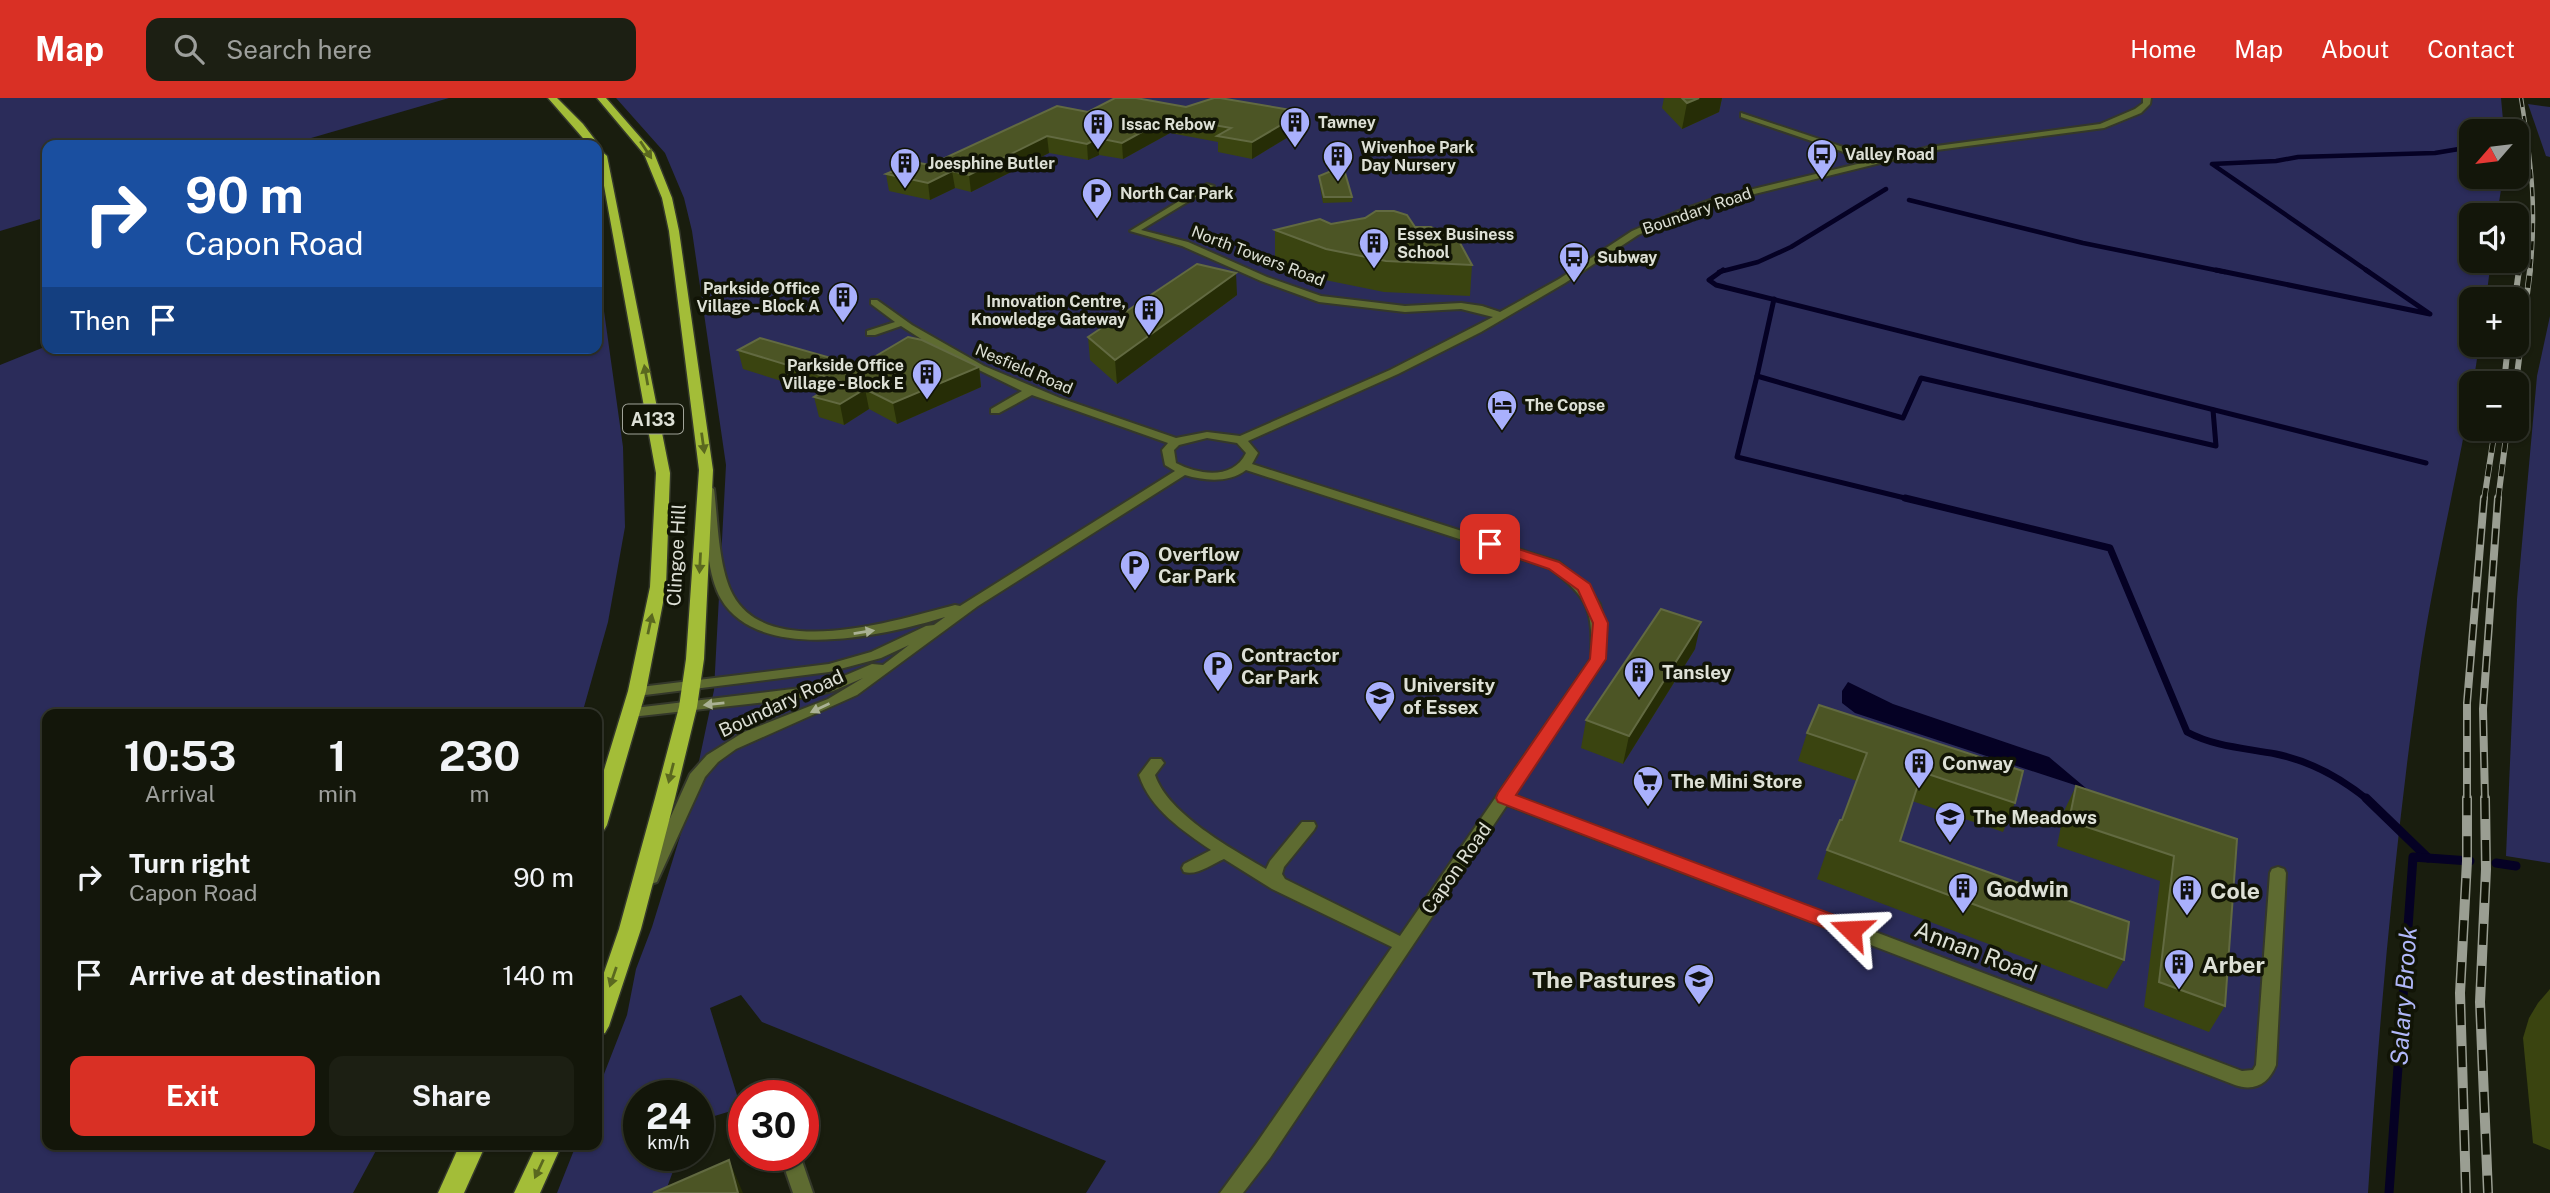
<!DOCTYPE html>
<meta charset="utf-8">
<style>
:root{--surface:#13160a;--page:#1c1f13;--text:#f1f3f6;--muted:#9d9f9c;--line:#32352b;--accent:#d93025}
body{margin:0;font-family:"Public Sans",sans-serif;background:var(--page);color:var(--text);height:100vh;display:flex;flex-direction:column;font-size:26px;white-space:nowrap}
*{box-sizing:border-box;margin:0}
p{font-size:23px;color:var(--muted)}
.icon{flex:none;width:38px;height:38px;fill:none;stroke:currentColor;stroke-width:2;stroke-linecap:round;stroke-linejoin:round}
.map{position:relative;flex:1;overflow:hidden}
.side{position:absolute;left:42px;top:611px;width:560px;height:441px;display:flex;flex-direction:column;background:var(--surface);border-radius:14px;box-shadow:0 2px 5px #0004,0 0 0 2px var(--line)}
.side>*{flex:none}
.top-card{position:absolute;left:42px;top:42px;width:560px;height:214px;border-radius:14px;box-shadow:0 2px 5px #0004,0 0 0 2px var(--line);background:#1a4fa0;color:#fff;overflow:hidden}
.needle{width:46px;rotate:242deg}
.tools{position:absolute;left:2459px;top:21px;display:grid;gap:14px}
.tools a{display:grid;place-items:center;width:70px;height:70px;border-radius:14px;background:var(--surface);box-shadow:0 2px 5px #0004,0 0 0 2px var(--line);font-size:35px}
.speed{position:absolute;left:623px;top:982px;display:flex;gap:14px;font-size:35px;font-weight:700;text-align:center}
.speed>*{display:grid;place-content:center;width:91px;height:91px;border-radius:50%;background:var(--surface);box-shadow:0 2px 5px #0004,0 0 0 2px var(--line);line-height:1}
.speed small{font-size:18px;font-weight:400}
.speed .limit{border:10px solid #d22;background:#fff;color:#111}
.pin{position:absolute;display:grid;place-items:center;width:60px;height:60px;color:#fff;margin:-30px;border-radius:14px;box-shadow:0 4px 10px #0006}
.me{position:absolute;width:77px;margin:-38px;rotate:291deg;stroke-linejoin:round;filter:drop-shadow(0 0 5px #0008)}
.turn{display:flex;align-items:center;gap:24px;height:147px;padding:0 28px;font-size:32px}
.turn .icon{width:91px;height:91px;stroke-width:2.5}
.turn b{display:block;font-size:49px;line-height:60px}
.then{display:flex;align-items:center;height:66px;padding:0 28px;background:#0003;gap:14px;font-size:26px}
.eta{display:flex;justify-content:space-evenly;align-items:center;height:119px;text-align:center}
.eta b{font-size:42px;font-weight:700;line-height:49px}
.cta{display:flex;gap:14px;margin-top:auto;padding:14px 28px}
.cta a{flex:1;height:80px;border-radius:14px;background:var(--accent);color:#fff;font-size:28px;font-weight:700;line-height:80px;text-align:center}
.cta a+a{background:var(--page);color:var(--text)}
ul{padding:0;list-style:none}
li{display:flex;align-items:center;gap:21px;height:98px;padding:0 28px}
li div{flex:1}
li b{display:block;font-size:26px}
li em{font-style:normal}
header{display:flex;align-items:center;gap:42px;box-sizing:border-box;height:98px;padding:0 35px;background:var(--accent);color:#fff}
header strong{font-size:33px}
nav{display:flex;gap:38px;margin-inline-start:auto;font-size:24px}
.search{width:490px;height:63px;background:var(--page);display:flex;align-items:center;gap:18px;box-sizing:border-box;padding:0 24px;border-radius:14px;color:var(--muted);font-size:26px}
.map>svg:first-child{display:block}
</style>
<header>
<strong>Map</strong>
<div class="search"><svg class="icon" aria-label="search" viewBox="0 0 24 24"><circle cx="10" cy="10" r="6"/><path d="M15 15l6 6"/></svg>Search here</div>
<nav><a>Home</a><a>Map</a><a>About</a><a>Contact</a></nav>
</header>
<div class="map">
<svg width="2550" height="1095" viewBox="0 0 2550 1095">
<rect width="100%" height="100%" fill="#191d0e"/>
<g fill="#2b2c5a">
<polygon points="0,0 449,0 287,47 47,47 47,119 0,133"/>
<path d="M616,0H2501L2504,33H2471V79H2503L2497,117H2471V163H2491L2486,201H2471V247H2479C2464,356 2433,470 2418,583C2394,753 2379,924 2368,1095H1086L1106,1063L762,924L741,897L710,910L741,1010L698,1023V998H639V1057H679L665,1095H557L576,1047L597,1046V994L627,917L636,871L652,829L690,706L714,592L726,367L692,133L684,100L665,55Z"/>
<polygon points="2528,6 2550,9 2550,59 2546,58"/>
<polygon points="597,163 623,349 625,429 608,524 582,616 47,616 47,1046 379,1047 353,1095 0,1095 0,267 47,248 47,250 597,250"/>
<polygon points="2550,218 2550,765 2506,758 2517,501 2537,278"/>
</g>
<polygon fill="#050124" points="1848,584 1893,606 2049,659 2087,691 1855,615 1842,605 1842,593"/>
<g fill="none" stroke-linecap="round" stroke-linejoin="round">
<g stroke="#050124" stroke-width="4.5">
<polyline points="1909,102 2083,145 2225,174"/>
<polyline points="1719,174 1758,164 1791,149 1886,91"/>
<polyline points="2369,174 2212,66 2276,63 2298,59 2435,55 2471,49"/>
</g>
<g stroke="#050124" stroke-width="5">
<polyline points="1723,172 1709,182 1716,187 2426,365"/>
<polyline points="2216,172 2430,216 2366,172"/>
<polyline points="1757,278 1774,201"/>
<polyline points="1913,402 1737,359 1757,278 1903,320 1921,280 2216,348 2213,312"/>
</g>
<path stroke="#050124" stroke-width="7" d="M1905,400L2110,450L2187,634C2215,649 2245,650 2276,656C2310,663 2341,680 2368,702"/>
<g stroke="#050124" stroke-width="9">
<polyline points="2366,700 2428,760"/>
<polyline points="2496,765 2516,768"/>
<polyline points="2389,1095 2413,759 2470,763"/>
</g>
<g stroke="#34382a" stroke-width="4">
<g id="street">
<path d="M2143,0H2151L2150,6L2141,15L2104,30L1929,53L1722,104L1682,118L1638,137L1565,185L1481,234L1398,276L1248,343L1258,355L1252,366L1559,464L1584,485L1600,506L1605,529V561L1514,697L2242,973L2253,972L2256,967L2270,775L2272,771L2278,769L2284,771L2286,775L2276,967C2269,985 2255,994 2235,987L1507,707L1270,1060L1243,1095H1220L1256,1046L1392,849L1272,791L1224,761C1212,766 1197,778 1184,774L1182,770L1184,766L1211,752C1183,733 1150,711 1139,677L1151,661H1161L1164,665L1155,677C1168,716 1232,751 1266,771L1270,763L1302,724H1314L1316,728L1314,732L1284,769L1282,776L1285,781L1400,838L1591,561C1593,511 1589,500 1549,470L1246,372C1229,385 1205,383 1185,377L978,508L857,597L736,651L718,664L705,679L657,784L651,786L645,784L643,780L690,676L707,657L744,634L828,601L863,580L833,593L801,600L631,619L626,617L624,614L626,611L801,590L825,586L872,566L883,567L909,547L881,560L829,574L637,598L632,596L630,593L632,590L829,566L871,554L926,528L934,527L945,519C887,537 760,567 721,501C705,473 706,423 702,391L704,388L708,387L714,391C718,422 718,469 733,497C769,564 900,521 955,507L960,508L1175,373L1165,367L1162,352L1168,345L1032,297L999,315H991V311L1022,293L940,253L901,228L875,237H867V233L895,224L871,206V202H877L912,227L984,268L1060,300L1176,340L1207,334L1240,338L1390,272L1493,219L1461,211L1405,214L1319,204L1261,183L1182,148L1130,133L1207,86L1214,88L1141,132L1188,144L1267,179L1321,198L1405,208L1461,205L1482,208L1500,214L1559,181L1632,133L1676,114L1716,100L1870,63L1741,19V15L1879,61L1929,49L2100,26L2135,11L2143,5ZM1207,340L1237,345L1246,355C1233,382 1199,377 1176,365L1174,352L1179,347Z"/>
<polygon points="780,1057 800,1057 813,1095 793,1095"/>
</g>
</g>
<g stroke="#34382a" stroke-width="3">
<g id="primary">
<polygon points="548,0 557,0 583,26 599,47 597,49 589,47"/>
<polygon points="597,0 606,0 654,55 672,100 679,133 713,372 704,561 697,609 675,700 641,831 609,928 605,935 597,938 597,895 619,831 655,700 679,609 686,561 699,372 669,133 662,100 644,56"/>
<polygon points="597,49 607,58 670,375 666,489 646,593 607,727 604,732 597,734 597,695 628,593 650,489 656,375"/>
<polygon points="460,1046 486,1046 464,1095 438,1095"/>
<polygon points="537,1046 562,1046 540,1095 514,1095"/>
</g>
</g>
<use href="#street" fill="#5e6b31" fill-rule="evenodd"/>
<use href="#primary" fill="#a3bd38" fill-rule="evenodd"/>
<g stroke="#9a9e92" stroke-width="4.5">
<g id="rail-far3">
<path d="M2521,0C2531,60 2537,113 2530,174"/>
<polyline points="2519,174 2524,139"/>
</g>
</g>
<g stroke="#9a9e92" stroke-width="6">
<g id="rail-far2">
<polyline points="2515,201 2519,172"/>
<polyline points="2504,285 2508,247"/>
<polyline points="2516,285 2530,172"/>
<polyline points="2484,402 2495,331"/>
<polyline points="2498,402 2507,331"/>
</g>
</g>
<g stroke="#9a9e92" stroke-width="8">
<g id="rail-far1">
<polyline points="2467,702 2467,605 2484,400"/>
<polyline points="2485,702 2483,611 2498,400"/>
</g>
</g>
<g stroke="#9a9e92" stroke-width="10">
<g id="rail">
<polyline points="2485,700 2486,771 2480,904 2488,1095"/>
<polyline points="2466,1095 2460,895 2467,763 2467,700"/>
</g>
</g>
<use href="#rail-far3" stroke="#111406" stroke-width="2.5" stroke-dasharray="9" stroke-linecap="butt"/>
<use href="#rail-far2" stroke="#111406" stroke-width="4.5" stroke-dasharray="12" stroke-linecap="butt"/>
<use href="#rail-far1" stroke="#111406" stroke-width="5" stroke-dasharray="16" stroke-linecap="butt"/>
<use href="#rail" stroke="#111406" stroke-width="7" stroke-dasharray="21" stroke-linecap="butt"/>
</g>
<g fill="#3a4410">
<polygon points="1664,0 1722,0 1719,14 1682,31 1662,10"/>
<polygon points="1186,9 1303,14 1303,30 1252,61 1218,54 1218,44 1170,35 1123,61 1099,57 1088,62 1049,55 971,94 955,90 930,102 889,93 886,76 930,67 1088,14"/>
<polygon points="1319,78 1352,99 1352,104 1323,105 1319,83"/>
<polygon points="1365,120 1415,129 1472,167 1470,198 1384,194 1325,182 1275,162 1275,132 1331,126"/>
<polygon points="1237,197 1117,286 1090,262 1088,239"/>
<polygon points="738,252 859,268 979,269 981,289 897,326 869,311 844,327 819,319 814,299 820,295 743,271"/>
<polygon points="1695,551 1623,666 1581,650 1586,622"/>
<polygon points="1807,635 2015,705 2003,734 1912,703 1900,743 2124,862 2107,891 1817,781 1827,752 1842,722 1857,683 1798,663"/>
<polygon points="2076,688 2237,741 2225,908 2209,934 2144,909 2160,783 2057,748 2064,713"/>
<polygon points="2550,891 2550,1052 2533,1045 2523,940 2529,920 2538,905"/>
</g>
<g fill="#262d06">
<polygon points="1699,0 1722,0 1719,14 1682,31 1687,5"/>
<polygon points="1303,14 1303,30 1252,61 1252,44"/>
<polygon points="1169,19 1170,35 1123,61 1122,45"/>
<polygon points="1047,38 1049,55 971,94 969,77"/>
<polygon points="1098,40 1099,57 1088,62 1087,46"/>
<polygon points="952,73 955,90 930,102 928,85"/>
<polygon points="1236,175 1237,197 1117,286 1115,262"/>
<polygon points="979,269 981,289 897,326 893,305"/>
<polygon points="865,291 869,311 844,327 840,306"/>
<polygon points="1701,524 1695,551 1623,666 1629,638"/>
<polygon points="729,1062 743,1095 738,1095"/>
</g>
<g fill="#4c5525" stroke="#626a41" stroke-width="2">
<polygon points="1115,0 1136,0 1186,9 1214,0 1220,0 1303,14 1252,44 1217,38 1231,30 1169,19 1122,45 1098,40 1087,46 1047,38 969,77 952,73 928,85 886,76 914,64 930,67 1057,8 1088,14"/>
<polygon points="1682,0 1699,0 1687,5"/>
<polygon points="1343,68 1352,99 1324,99 1319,78"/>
<polygon points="1376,113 1394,113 1407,117 1415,129 1431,129 1460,145 1472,167 1386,163 1326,151 1275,132 1320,121 1331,126 1365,120"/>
<polygon points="1197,166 1236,175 1115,262 1088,239"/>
<polygon points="908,239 922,242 979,269 893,305 865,291 840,306 814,299 840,283 738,252 760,240 859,268"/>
<polygon points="1661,511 1701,524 1629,638 1586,622"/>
<polygon points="1819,607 2023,673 2015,705 1922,674 1900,743 2129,824 2124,862 1827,752 1840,722 1842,722 1867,655 1807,635"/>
<polygon points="2076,688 2237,741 2225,908 2159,884 2174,758 2069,723"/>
<polygon points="729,1062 738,1095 653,1095"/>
</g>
<defs><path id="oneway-solid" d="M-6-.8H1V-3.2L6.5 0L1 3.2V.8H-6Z" transform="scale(1.75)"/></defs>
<g fill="#5a681f">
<use href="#oneway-solid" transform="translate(646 52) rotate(57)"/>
<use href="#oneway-solid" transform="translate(646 277) rotate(-100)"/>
<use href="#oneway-solid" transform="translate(703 345) rotate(82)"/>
<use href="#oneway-solid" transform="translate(700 465) rotate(93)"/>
<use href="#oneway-solid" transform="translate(650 526) rotate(-78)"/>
<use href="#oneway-solid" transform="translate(671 675) rotate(104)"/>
<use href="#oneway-solid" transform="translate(613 879) rotate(109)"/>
<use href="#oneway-solid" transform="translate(539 1071) rotate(115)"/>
</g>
<g fill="#aab194">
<use href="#oneway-solid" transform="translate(864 534) rotate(-9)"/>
<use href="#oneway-solid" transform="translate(714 606) rotate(174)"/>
<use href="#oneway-solid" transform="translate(820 610) rotate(155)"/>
</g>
<polygon fill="#d93025" stroke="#8d1f18" stroke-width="2" points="1490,442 1559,464 1590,486 1608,525 1606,561 1516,697 1858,826 1861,832 1858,837 1851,839 1844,837 1498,704 1496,700 1498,695 1590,561 1593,525 1578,492 1549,471 1485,449 1483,446"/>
<defs>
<g id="building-pin" transform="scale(1.575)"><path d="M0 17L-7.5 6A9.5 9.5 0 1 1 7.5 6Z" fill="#a9b0fc" stroke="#111406"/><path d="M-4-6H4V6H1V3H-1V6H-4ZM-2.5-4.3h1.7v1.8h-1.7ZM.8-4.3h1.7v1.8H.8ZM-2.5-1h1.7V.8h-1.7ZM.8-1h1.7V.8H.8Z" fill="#111"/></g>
<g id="bus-pin" transform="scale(1.575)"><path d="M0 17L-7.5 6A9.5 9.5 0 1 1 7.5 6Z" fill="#a9b0fc" stroke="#111406"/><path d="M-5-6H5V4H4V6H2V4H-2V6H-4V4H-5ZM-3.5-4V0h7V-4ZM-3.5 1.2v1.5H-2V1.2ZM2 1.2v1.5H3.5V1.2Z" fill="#111"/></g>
<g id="parking-pin" transform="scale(1.575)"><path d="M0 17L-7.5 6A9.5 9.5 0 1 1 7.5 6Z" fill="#a9b0fc" stroke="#111406"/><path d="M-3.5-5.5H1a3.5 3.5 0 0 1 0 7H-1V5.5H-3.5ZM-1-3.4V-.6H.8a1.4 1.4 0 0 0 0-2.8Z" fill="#111"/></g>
<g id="hotel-pin" transform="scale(1.575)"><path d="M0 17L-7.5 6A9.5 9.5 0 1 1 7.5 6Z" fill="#a9b0fc" stroke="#111406"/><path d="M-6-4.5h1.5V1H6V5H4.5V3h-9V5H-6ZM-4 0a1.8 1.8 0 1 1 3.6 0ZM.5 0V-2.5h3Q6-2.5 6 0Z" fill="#111"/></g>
<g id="university-pin" transform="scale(1.575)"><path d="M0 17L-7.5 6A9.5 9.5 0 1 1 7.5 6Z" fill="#a9b0fc" stroke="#111406"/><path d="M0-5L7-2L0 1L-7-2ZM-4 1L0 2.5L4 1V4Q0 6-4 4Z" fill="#111"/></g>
<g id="supermarket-pin" transform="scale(1.575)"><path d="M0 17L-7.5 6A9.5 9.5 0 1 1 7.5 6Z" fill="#a9b0fc" stroke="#111406"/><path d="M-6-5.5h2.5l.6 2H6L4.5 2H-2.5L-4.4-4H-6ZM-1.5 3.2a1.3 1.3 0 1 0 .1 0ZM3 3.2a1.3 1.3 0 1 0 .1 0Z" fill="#111"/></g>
</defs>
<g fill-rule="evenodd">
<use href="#building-pin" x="1295" y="24"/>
<use href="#building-pin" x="1098" y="26"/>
<use href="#bus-pin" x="1822" y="56"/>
<use href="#building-pin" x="1338" y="58"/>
<use href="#building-pin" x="905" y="65"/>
<use href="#parking-pin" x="1097" y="95"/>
<use href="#building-pin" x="1374" y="145"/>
<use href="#bus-pin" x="1574" y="159"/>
<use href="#building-pin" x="843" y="199"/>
<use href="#building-pin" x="1149" y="212"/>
<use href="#building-pin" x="927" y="276"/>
<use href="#hotel-pin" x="1502" y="307"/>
<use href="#parking-pin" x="1135" y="467"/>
<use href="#parking-pin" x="1218" y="568"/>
<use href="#building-pin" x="1639" y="574"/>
<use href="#university-pin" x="1380" y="598"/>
<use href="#building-pin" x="1919" y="665"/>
<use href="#supermarket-pin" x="1648" y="683"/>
<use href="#university-pin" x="1950" y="719"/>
<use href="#building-pin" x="1963" y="790"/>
<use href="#building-pin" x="2187" y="792"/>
<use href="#building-pin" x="2179" y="866"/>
<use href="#university-pin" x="1699" y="881"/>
</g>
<g text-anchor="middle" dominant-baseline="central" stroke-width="7" stroke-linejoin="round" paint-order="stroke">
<g font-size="16" font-weight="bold" fill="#dde0d6" stroke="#111406" text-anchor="start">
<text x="1318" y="24">Tawney</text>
<text x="1121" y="26">Issac Rebow</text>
<text x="1361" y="49">Wivenhoe Park<tspan x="1361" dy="18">Day Nursery</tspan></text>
<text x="1845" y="56">Valley Road</text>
<text x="928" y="65">Joesphine Butler</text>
<text x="1120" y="95">North Car Park</text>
<text x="1397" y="136">Essex Business<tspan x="1397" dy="18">School</tspan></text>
<text x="1597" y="159">Subway</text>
<text x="820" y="190" text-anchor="end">Parkside Office<tspan x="820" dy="18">Village - Block A</tspan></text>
<text x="1126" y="203" text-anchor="end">Innovation Centre,<tspan x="1126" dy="18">Knowledge Gateway</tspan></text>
<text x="904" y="267" text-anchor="end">Parkside Office<tspan x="904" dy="18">Village - Block E</tspan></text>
<text x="1525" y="307">The Copse</text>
</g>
<g font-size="16" fill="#dde0d6" stroke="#111406">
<text transform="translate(1697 113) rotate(-19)">Boundary Road</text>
<text transform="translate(1258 158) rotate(21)">North Towers Road</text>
<text transform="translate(1024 271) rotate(23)">Nesfield Road</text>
</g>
<rect fill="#111406" stroke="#a0a398" stroke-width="2" x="623" y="306.5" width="60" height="29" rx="5"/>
<g font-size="18" font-weight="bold" fill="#dde0d6">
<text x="653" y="321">A133</text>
</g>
<g font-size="19" font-weight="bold" fill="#dde0d6" stroke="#111406" text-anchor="start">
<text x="1158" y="456">Overflow<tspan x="1158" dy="22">Car Park</tspan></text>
<text x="1241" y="557">Contractor<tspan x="1241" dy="22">Car Park</tspan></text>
<text x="1662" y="574">Tansley</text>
<text x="1403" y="587">University<tspan x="1403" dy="22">of Essex</tspan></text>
<text x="1942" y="665">Conway</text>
<text x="1671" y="683">The Mini Store</text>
<text x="1973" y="719">The Meadows</text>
</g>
<g font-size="19" fill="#dde0d6" stroke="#111406">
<text transform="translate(676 457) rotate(-87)">Clingoe Hill</text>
<text transform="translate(781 605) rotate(-25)">Boundary Road</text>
<text transform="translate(1456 770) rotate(-55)">Capon Road</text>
</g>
<g font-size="23" font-weight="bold" fill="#dde0d6" stroke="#111406" text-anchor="start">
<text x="1986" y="790">Godwin</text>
<text x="2210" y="792">Cole</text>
<text x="2202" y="866">Arber</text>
<text x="1676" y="881" text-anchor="end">The Pastures</text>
</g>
<g font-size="23" fill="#dde0d6" stroke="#111406">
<text transform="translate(1976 853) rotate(21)">Annan Road</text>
</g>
<g font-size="24" font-style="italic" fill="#b1b8fa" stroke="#111406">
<text transform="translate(2403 898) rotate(-86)">Salary Brook</text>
</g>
</g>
</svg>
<div class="tools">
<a><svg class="needle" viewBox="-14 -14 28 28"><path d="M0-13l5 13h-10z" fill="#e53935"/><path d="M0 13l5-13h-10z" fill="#9d9f9c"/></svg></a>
<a><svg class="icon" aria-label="sound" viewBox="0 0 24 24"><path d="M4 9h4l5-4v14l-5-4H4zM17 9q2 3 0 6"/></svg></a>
<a>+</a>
<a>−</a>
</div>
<div class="speed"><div>24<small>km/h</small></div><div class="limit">30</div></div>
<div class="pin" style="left:1490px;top:446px;background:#d93025"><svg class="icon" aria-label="arrive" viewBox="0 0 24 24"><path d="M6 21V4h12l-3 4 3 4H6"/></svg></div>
<svg class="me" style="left:1851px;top:832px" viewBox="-20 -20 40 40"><path d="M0-17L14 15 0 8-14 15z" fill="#d93025" stroke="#fff" stroke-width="4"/></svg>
<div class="top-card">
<div class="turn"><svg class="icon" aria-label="right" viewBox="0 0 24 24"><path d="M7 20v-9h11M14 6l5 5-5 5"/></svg><div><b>90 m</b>Capon Road</div></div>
<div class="then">Then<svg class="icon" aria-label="arrive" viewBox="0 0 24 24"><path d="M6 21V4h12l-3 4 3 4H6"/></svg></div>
</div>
<section class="side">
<div class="eta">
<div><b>10:53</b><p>Arrival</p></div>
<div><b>1</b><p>min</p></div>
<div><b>230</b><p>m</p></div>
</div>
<ul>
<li><svg class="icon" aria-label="right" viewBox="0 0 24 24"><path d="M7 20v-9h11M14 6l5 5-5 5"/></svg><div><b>Turn right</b><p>Capon Road</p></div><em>90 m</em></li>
<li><svg class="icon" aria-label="arrive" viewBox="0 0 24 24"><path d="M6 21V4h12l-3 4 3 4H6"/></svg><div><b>Arrive at destination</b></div><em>140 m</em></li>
</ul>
<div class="cta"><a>Exit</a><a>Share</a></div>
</section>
</div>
